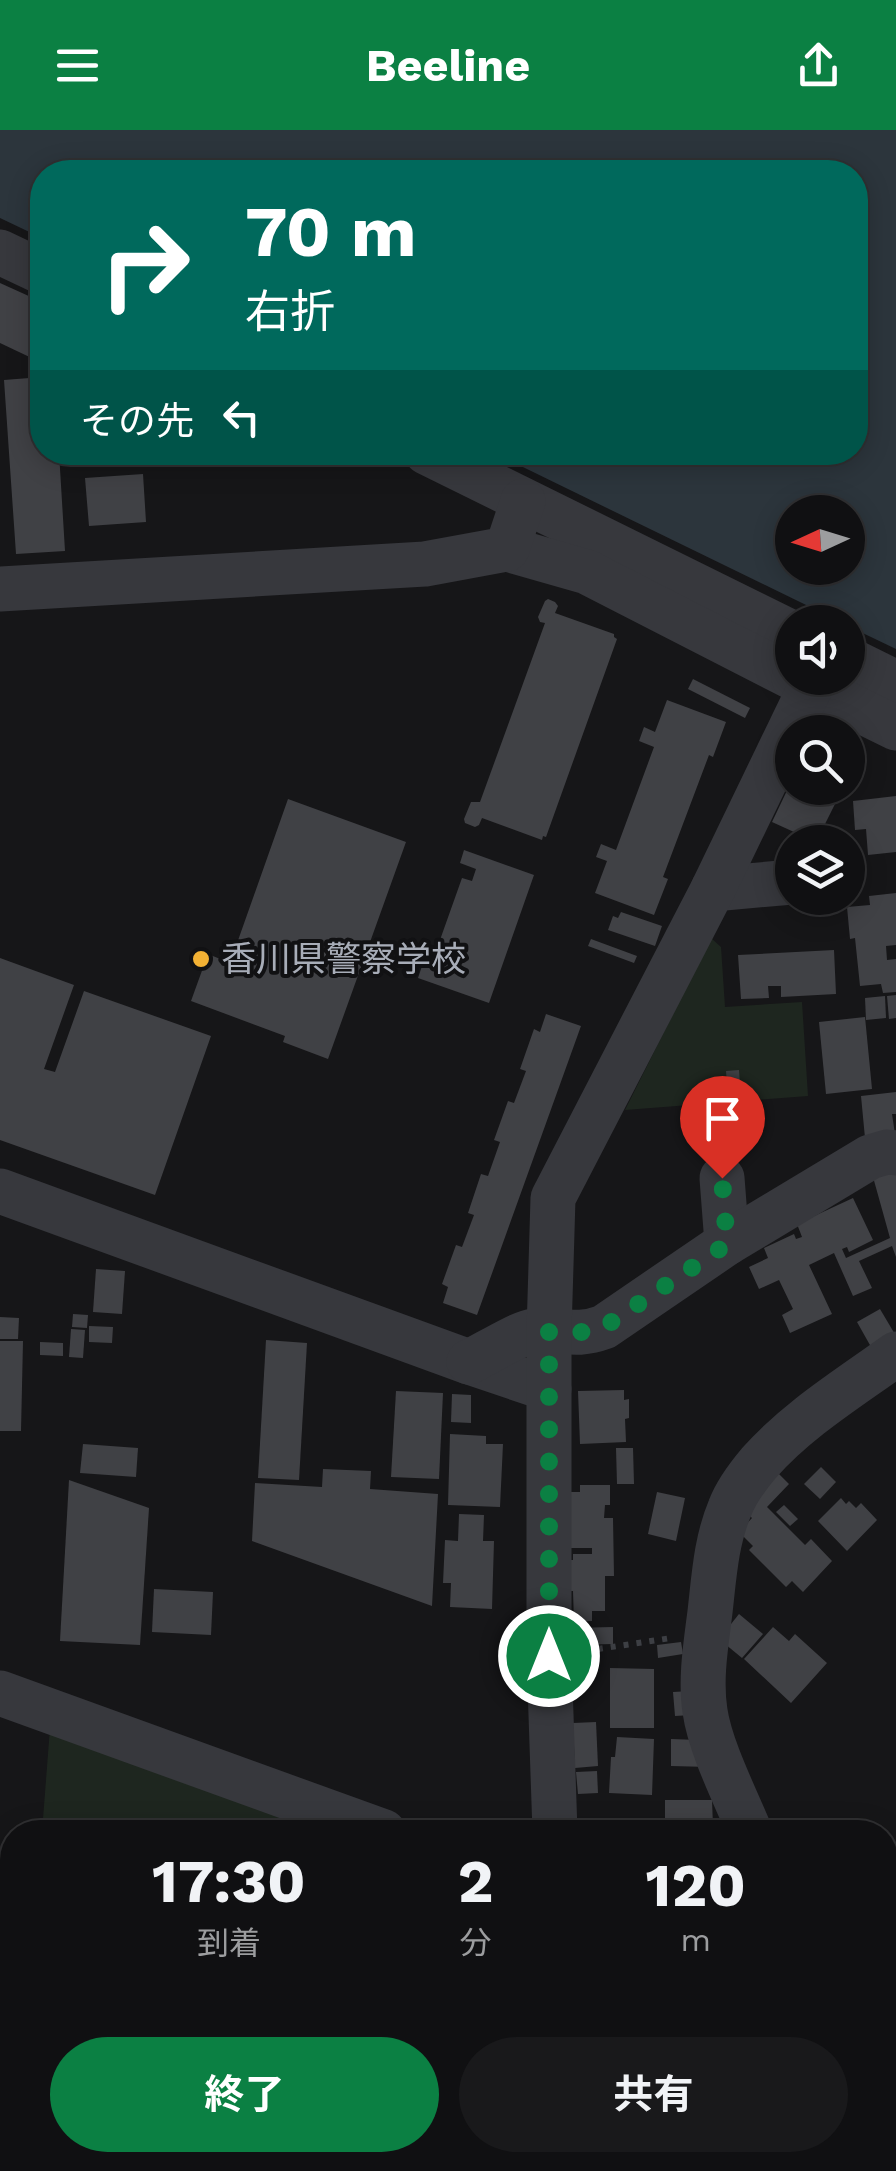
<!DOCTYPE html>
<html lang="ja">
<meta charset="utf-8">
<style>
:root{--surface:#101012;--page:#19191b;--text:#f1f3f6;--muted:#9c9d9f;--line:#303032;--accent:#0b8043}
body{margin:0;font-family:"Work Sans","Noto Sans JP",sans-serif;background:var(--page);color:var(--text);height:100vh;display:flex;flex-direction:column;font-size:38px;white-space:nowrap}
*{box-sizing:border-box;margin:0}
p{font-size:32px;color:var(--muted)}
.icon{flex:none;width:55px;height:55px;fill:none;stroke:currentColor;stroke-width:2;stroke-linecap:round;stroke-linejoin:round}
.map{position:relative;flex:1;overflow:hidden}
.panel{position:absolute;left:0px;top:1690px;width:898px;height:352px;display:flex;flex-direction:column;background:var(--surface);border-radius:40px 40px 0 0;box-shadow:0 5px 25px #0003,0 0 0 2px var(--line)}
.panel>*{flex:none}
.guide{position:absolute;left:30px;top:30px;width:838px;height:305px;border-radius:40px;box-shadow:0 5px 25px #0003,0 0 0 2px var(--line);background:#00695c;color:#fff;overflow:hidden}
.needle{width:65px;rotate:266deg}
.fabs{position:absolute;left:775px;top:365px;display:grid;gap:20px}
.fabs a{display:grid;place-items:center;width:90px;height:90px;border-radius:50%;background:var(--surface);box-shadow:0 5px 25px #0003,0 0 0 2px var(--line);font-size:50px}
.pin{position:absolute;display:grid;place-items:center;width:85px;height:85px;color:#fff;margin:-102px -42px;border-radius:50% 50% 50% 0;rotate:-45deg;box-shadow:0 0 10px #0007}
.pin .icon{rotate:45deg}
.me{position:absolute;width:110px;margin:-55px;rotate:0deg;stroke-linejoin:round;filter:drop-shadow(0 0 8px #0008)}
.turn{display:flex;align-items:center;gap:35px;height:210px;padding:0 50px;font-size:45px}
.turn .icon{width:130px;height:130px;stroke-width:2.5}
.turn b{display:block;font-size:70px;line-height:85px}
.then{display:flex;align-items:center;height:95px;padding:0 50px;background:#0003;gap:20px;font-size:38px}
.eta{display:flex;justify-content:space-evenly;align-items:center;height:170px;text-align:center}
.eta b{font-size:60px;font-weight:700;line-height:70px}
.cta{display:flex;gap:20px;margin-top:auto;padding:20px 50px}
.cta a{flex:1;height:115px;border-radius:60px;background:var(--accent);color:#fff;font-size:40px;font-weight:700;line-height:115px;text-align:center}
.cta a+a{background:var(--page);color:var(--text)}
header{display:flex;justify-content:space-between;align-items:center;height:130px;padding:0 50px;background:var(--accent);color:#fff;font-size:45px;font-weight:700}
.map>svg:first-child{display:block}
</style>
<header><svg class="icon" aria-label="menu" viewBox="0 0 24 24"><path d="M4 6h16M4 12h16M4 18h16"/></svg>Beeline<svg class="icon" aria-label="share" viewBox="0 0 24 24"><path d="M12 15V3M7 8l5-5 5 5M5 13v7h14v-7"/></svg></header>
<div class="map">
<svg width="896" height="2041" viewBox="0 0 896 2041">
<rect width="100%" height="100%" fill="#161618"/>
<g fill="#1e261f">
<polygon points="711,808 721,817 725,877 802,872 808,966 625,980"/>
<polygon points="50,1598 284,1678 282,1702 42,1702"/>
</g>
<path fill="#2c353c" fill-rule="evenodd" d="M0,0H896V519L848,496V492H841L494,323L855,322V42H42V108L0,88ZM792,382H848V438H792Z"/>
<g fill="#404145">
<polygon points="0,153 42,172 42,222 38,231 0,213"/>
<polygon points="42,247 42,322 59,322 65,421 16,424 4,250"/>
<polygon points="227,322 255,322 255,329 228,331"/>
<polygon points="143,344 146,392 89,396 85,348"/>
<polygon points="548,469 555,472 558,476 555,483 614,504 614,507 617,509 546,707 543,706 542,710 482,688 479,695 475,697 465,693 464,689 471,672 480,672 545,493 540,492 538,487 545,471"/>
<polygon points="693,549 750,578 745,588 688,559"/>
<polygon points="667,570 726,592 713,627 709,625 663,747 668,749 654,785 595,763 607,731 596,727 601,714 616,720 654,617 639,611 644,597 655,602"/>
<polygon points="792,650 792,658 806,658 836,672 816,712 772,692"/>
<polygon points="896,666 896,722 868,725 866,699 855,700 853,671"/>
<polygon points="288,669 406,712 328,929 283,912 285,906 191,871 208,824 230,833"/>
<polygon points="464,720 534,745 489,873 418,848 423,833 439,839 443,827 435,824 462,748 472,751 476,739 460,733"/>
<polygon points="896,763 896,815 886,816 887,830 896,829 896,862 883,863 881,854 860,856 855,808 850,809 847,777 870,775 869,766"/>
<polygon points="621,782 662,796 655,816 608,800 613,786 618,788"/>
<polygon points="591,809 637,826 634,833 588,816"/>
<polygon points="834,820 836,864 781,867 781,856 768,856 769,868 741,869 738,825"/>
<polygon points="0,828 74,855 44,939 55,942 84,861 211,906 155,1065 0,1010"/>
<polygon points="896,865 896,888 889,889 887,866"/>
<polygon points="885,866 886,888 866,890 865,868"/>
<polygon points="546,884 581,896 477,1185 443,1173 448,1157 442,1154 456,1115 462,1117 474,1085 468,1083 481,1044 488,1046 500,1012 494,1010 508,971 514,973 526,941 520,939 534,899 540,902"/>
<polygon points="865,887 872,959 826,964 819,892"/>
<polygon points="739,940 740,954 727,955 726,941"/>
<polygon points="896,962 896,984 892,984 895,1004 865,1008 861,966"/>
<polygon points="896,1041 896,1127 892,1116 859,1131 872,1158 853,1166 834,1123 809,1135 832,1184 790,1203 782,1185 793,1179 779,1150 759,1159 749,1137 768,1128 764,1118 794,1104 796,1109 802,1107 797,1094 853,1068 873,1110 849,1122 847,1117 842,1119 846,1128 890,1108 873,1047"/>
<polygon points="96,1139 125,1141 122,1184 93,1182"/>
<polygon points="880,1179 896,1206 875,1224 857,1192"/>
<polygon points="73,1184 88,1185 87,1198 72,1197"/>
<polygon points="0,1187 19,1188 18,1209 0,1209"/>
<polygon points="89,1196 113,1197 112,1213 89,1212"/>
<polygon points="71,1199 85,1200 83,1228 69,1227"/>
<polygon points="266,1210 307,1213 299,1350 258,1348"/>
<polygon points="0,1211 23,1211 21,1301 0,1301"/>
<polygon points="40,1212 63,1213 63,1226 40,1225"/>
<polygon points="624,1260 624,1270 629,1269 629,1288 625,1289 626,1312 580,1314 578,1261"/>
<polygon points="396,1261 443,1263 439,1349 391,1347"/>
<polygon points="452,1264 471,1265 471,1293 451,1292"/>
<polygon points="450,1304 486,1306 486,1314 503,1314 500,1377 448,1375"/>
<polygon points="83,1314 138,1318 136,1347 80,1343"/>
<polygon points="616,1318 633,1318 634,1354 617,1354"/>
<polygon points="821,1337 836,1352 820,1369 804,1354"/>
<polygon points="323,1339 371,1341 370,1359 438,1364 432,1476 252,1411 255,1353 322,1357"/>
<polygon points="778,1343 789,1354 767,1377 805,1415 811,1409 832,1431 803,1462 792,1451 786,1457 749,1420 753,1416 739,1402 752,1388 743,1379"/>
<polygon points="69,1350 149,1378 140,1515 60,1511"/>
<polygon points="580,1355 610,1355 610,1375 605,1375 604,1388 613,1388 614,1446 605,1446 605,1481 592,1481 592,1491 574,1492 573,1461 570,1461 569,1430 573,1430 573,1424 592,1424 592,1418 571,1418 570,1362 580,1362"/>
<polygon points="657,1362 685,1368 676,1411 648,1404"/>
<polygon points="841,1368 846,1374 849,1371 856,1378 861,1373 877,1390 847,1421 818,1391"/>
<polygon points="784,1375 798,1389 790,1396 776,1382"/>
<polygon points="459,1384 484,1385 483,1411 494,1411 492,1479 450,1477 451,1453 443,1453 445,1410 458,1411"/>
<polygon points="154,1459 213,1462 211,1505 152,1502"/>
<polygon points="739,1484 763,1504 742,1528 719,1509"/>
<polygon points="613,1497 613,1514 571,1515 571,1498"/>
<polygon points="773,1497 789,1511 795,1504 827,1533 791,1573 744,1529"/>
<polygon points="681,1512 683,1524 658,1528 657,1515"/>
<polygon points="610,1538 654,1539 654,1598 610,1598"/>
<polygon points="690,1561 692,1585 675,1586 673,1562"/>
<polygon points="596,1592 598,1636 575,1638 573,1593"/>
<polygon points="617,1607 654,1609 652,1665 609,1663 611,1627 615,1627"/>
<polygon points="671,1609 698,1610 709,1637 671,1636"/>
<polygon points="597,1641 598,1663 578,1664 576,1642"/>
<polygon points="665,1670 712,1670 713,1696 707,1696 707,1702 665,1702"/>
<rect x="592" y="1698" width="59" height="4"/>
<polygon points="896,1781 896,1814 885,1798 885,1789"/>
<polygon points="889,1889 896,1890 896,1938 885,1936 885,1909"/>
<polygon points="885,1941 896,1943 896,2016 885,2014"/>
<polygon points="283,2030 308,2030 307,2041 281,2041"/>
</g>
<g fill="none" stroke-linecap="round" stroke-linejoin="round">
<polyline stroke="#3d3f44" stroke-width="6" stroke-dasharray="5 8" stroke-linecap="butt" points="585,1521 671,1508"/>
<g stroke="#37383d" stroke-width="45">
<polyline points="0,122 42,142"/>
<polyline points="426,322 792,503"/>
<polyline points="507,419 587,442 792,547"/>
<polyline points="0,459 425,434 507,419 523,371"/>
<polyline points="848,529 896,553"/>
<polyline points="794,548 896,598"/>
<polyline points="713,759 792,752"/>
<polyline points="722,1048 727,1113"/>
<polyline points="0,1061 469,1232 549,1259"/>
<path d="M469,1232C484,1225 519,1203 533,1201C561,1198 574,1208 604,1197L727,1113L870,1027L887,1022L896,1023"/>
<polyline points="0,1563 384,1702"/>
<polyline points="555,1702 549,1526 549,1202 553,1068 713,759 811,556"/>
<path d="M750,1702C736,1668 710,1617 705,1581C700,1549 706,1514 710,1482C714,1447 716,1411 730,1378C736,1362 748,1346 759,1333C798,1289 849,1258 896,1224"/>
<polyline points="885,1867 896,1870"/>
<polyline points="265,2041 266,2030"/>
<polyline points="553,2041 554,2030"/>
</g>
</g>
<g fill="none" stroke-linecap="round" stroke-linejoin="round">
<polyline stroke="#0b8043" stroke-width="18" stroke-dasharray="0 32.4" points="549,1526 549,1202 590,1202 604,1197 727,1114 722,1048"/>
</g>
<circle fill="#f2b134" stroke="#111113" stroke-width="4" cx="201" cy="829" r="10"/>
<g text-anchor="middle" dominant-baseline="central" stroke-width="8" stroke-linejoin="round" paint-order="stroke">
<g font-size="35" fill="#a8adb8" stroke="#111113" text-anchor="start">
<text x="221" y="829">香川県警察学校</text>
</g>
</g>
</svg>
<div class="fabs">
<a><svg class="needle" viewBox="-14 -14 28 28"><path d="M0-13l5 13h-10z" fill="#e53935"/><path d="M0 13l5-13h-10z" fill="#9c9d9f"/></svg></a>
<a><svg class="icon" aria-label="sound" viewBox="0 0 24 24"><path d="M4 9h4l5-4v14l-5-4H4zM17 9q2 3 0 6"/></svg></a>
<a><svg class="icon" aria-label="search" viewBox="0 0 24 24"><circle cx="10" cy="10" r="6"/><path d="M15 15l6 6"/></svg></a>
<a><svg class="icon" aria-label="layers" viewBox="0 0 24 24"><path d="M12 4l9 5-9 5-9-5zM3 14l9 5 9-5"/></svg></a>
</div>
<div class="pin" style="left:722px;top:1048px;background:#d93025"><svg class="icon" aria-label="arrive" viewBox="0 0 24 24"><path d="M6 21V4h12l-3 4 3 4H6"/></svg></div>
<svg class="me" style="left:549px;top:1526px" viewBox="-20 -20 40 40"><circle r="17" fill="#0b8043" stroke="#fff" stroke-width="3"/><path d="M0-11L8 9 0 5-8 9z" fill="#fff"/></svg>
<div class="guide">
<div class="turn"><svg class="icon" aria-label="right" viewBox="0 0 24 24"><path d="M7 20v-9h11M14 6l5 5-5 5"/></svg><div><b>70 m</b>右折</div></div>
<div class="then">その先<svg class="icon" aria-label="left" viewBox="0 0 24 24"><path d="M17 20v-9H6M10 6l-5 5 5 5"/></svg></div>
</div>
<section class="panel">
<div class="eta">
<div><b>17:30</b><p>到着</p></div>
<div><b>2</b><p>分</p></div>
<div><b>120</b><p>m</p></div>
</div>
<div class="cta"><a>終了</a><a>共有</a></div>
</section>
</div>
